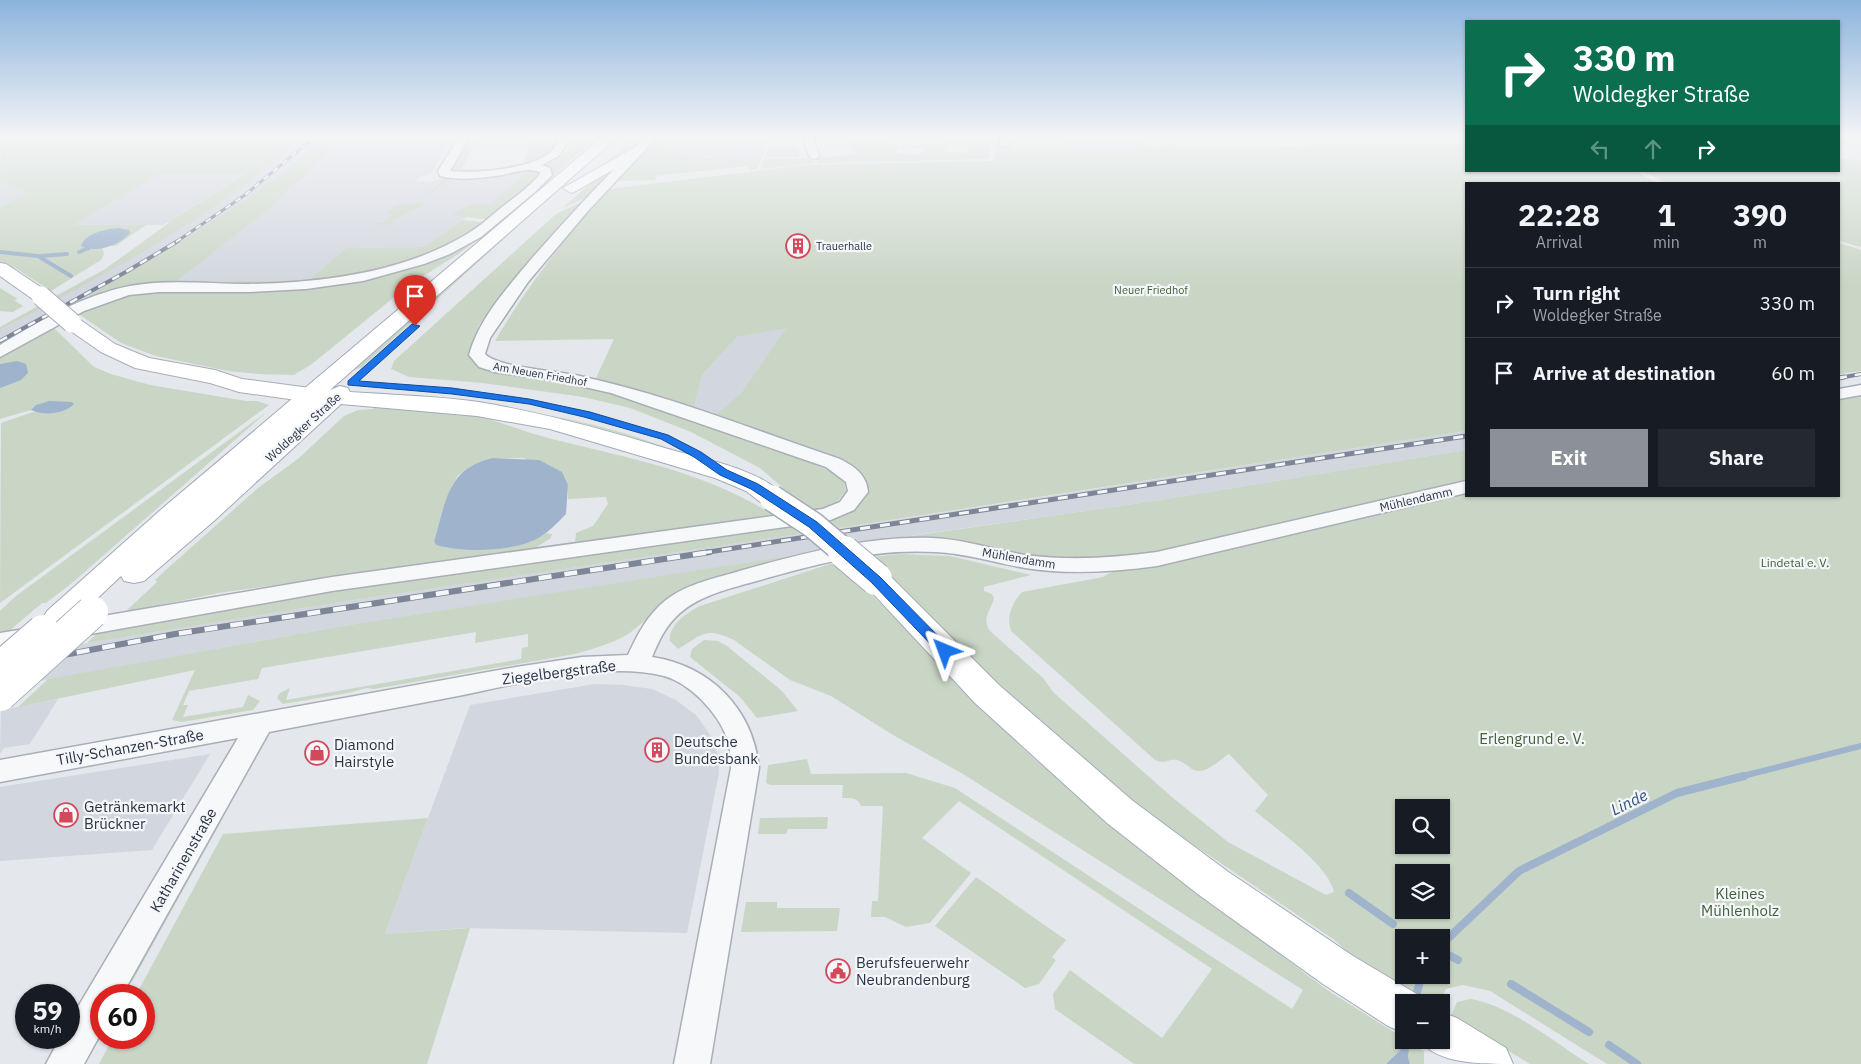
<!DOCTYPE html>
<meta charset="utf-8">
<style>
:root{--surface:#171b24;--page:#242831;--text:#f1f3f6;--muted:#9ea1a6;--line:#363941;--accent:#8c9099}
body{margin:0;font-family:"IBM Plex Sans",sans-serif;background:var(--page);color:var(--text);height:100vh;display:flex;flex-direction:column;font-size:19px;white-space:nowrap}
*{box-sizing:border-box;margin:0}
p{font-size:16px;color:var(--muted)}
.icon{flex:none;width:28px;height:28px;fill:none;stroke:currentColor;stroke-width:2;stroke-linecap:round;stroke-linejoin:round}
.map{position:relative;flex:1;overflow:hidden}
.drawer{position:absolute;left:1465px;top:182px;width:375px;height:315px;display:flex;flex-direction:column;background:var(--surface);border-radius:0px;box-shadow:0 1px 4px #0004}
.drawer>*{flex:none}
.top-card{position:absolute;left:1465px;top:20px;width:375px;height:152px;border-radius:0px;box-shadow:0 1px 4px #0004;background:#0b6e4f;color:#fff;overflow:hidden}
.controls{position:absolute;left:1395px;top:799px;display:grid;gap:10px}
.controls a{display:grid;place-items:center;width:55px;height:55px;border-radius:0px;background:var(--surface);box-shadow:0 1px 4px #0004;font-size:25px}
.speed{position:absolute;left:15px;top:984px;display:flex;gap:10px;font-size:25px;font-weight:700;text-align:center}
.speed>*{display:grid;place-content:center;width:65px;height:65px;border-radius:50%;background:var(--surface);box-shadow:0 1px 4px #0004;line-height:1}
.speed small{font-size:12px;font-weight:400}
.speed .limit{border:8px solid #d22;background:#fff;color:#111}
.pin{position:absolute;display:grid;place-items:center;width:42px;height:42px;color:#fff;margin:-51px -21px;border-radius:50% 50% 50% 0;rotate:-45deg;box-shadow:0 0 5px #0007}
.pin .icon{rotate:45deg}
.me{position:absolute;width:55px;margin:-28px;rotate:316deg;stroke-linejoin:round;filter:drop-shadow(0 0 4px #0008)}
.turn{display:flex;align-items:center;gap:18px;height:105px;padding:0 25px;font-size:22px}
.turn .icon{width:65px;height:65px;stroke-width:2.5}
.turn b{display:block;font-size:35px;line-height:42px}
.lanes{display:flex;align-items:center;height:48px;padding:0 25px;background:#0003;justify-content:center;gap:25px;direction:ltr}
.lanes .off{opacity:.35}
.eta{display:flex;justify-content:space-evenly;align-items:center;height:85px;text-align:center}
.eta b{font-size:30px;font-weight:700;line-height:35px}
.action{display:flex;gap:10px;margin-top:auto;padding:10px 25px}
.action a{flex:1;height:58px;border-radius:0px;background:var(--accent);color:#fff;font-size:20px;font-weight:700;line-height:58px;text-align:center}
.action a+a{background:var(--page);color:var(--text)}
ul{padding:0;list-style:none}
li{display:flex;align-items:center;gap:15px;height:70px;padding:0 25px;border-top:1px solid var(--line)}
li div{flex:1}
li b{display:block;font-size:19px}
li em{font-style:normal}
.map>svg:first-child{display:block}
</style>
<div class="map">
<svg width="1861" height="1064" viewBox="0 0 1861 1064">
<rect width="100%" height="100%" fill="#e4e7ec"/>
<g fill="#d2d6de">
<polygon points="304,135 325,135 309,151 274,181 227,213 106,287 0,347 0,330 110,269 201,214 249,181"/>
<polygon points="344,135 455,135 430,175 421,176 415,182 537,171 499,202 462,220 424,247 346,248 309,280 174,282 269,209 292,185 303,181"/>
<polygon points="676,135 767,135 760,149 766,149 762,158 683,157 668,154 665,147"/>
<polygon points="1065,135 1140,135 1146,146 1131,146 1133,152 995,151 994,145 1067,146"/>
<polygon points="248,172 163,225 72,225 162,173"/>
<polygon points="0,182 29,192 0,207"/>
<polygon points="787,327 741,393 714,416 693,410 702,375 737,337"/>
<polygon points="1466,431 1466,450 1141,503 860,543 750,563 343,626 0,688 0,659 87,643 354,600 934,514"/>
<polygon points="595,684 623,685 652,689 676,700 697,716 710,735 718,755 719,773 687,933 463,928 385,934 470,705"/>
<polygon points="58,699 30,744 4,748 0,754 1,710"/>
<polygon points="210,754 152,850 0,861 0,787"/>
</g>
<g fill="#c9d6c5" fill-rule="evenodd">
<path d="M1,135H304C222,215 100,276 0,330V327L105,269L169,223H167L247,173H162L73,225H146L116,246H110L128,235L126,229C113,227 85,231 81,246L102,247L104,254L101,260L51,291L17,269L0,263V207L28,192L0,182Z"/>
<path d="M325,135H344L302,181L292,185L269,209L175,282L309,280L346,248L424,247L462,220L488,223L433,253L374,271L308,283L120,291L0,347C70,306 141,267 210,223C251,196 291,171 325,135Z"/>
<path d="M532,135H562C558,141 555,150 549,154C534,166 469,180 452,170L469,140L477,139L462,169H494L524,163Z"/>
<polygon points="574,135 600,135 501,221 497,220 550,175 551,169 544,165 568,151"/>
<polygon points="636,135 649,135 633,149 602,167"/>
<polygon points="663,135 676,135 665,147 669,154 703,158 762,158 757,169 750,170 748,166 655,176 656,180 615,181"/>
<polygon points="857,135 872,135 879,141 886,141 888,143 886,145 899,144 899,149 894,152 917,155 926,150 906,147 901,149 901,145 935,144 946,148 944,151 964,153 971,148 950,145 947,147 938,144 948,141 948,135 956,135 953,136 952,139 971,141 978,137 967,135 1002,137 990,142 989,157 986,159 818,163 816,158 855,154 846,138"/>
<path d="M1397,143H1466V171H1635L1659,184H1466V431L839,528L829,520C853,515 862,505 865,482L714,416L741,393L786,328L737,337L702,375L693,410L648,393L596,378L614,339L495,341C527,286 567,236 608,189L804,165L990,161L995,159V151L1132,152L1130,146L1173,145L1199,148Z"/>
<polygon points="789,146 799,148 799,157 765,157 770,147"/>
<polygon points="628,157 589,196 563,208 585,188"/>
<polygon points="813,158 814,163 760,169 764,159"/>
<polygon points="1839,159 1861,160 1861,247 1839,241 1839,184 1666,184 1643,171 1839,171"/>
<polygon points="532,169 541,171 542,176 491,220 451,215 471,204 486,205 493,202 525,174 451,179 426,196 442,181 435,181 445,178"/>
<polygon points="586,200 507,286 478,327 481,329 471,356 587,385 683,416 680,418 796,456 834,473 844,480 846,491 835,504 815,511 790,494 760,468 691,432 630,408 583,397 483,383 409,377 391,369 394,361 556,214"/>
<path d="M420,202L424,205C412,212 401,214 390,222L394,223L388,225L375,224L385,222L392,215H385L395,205Z"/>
<polygon points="532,210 536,210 362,367 354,370"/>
<polygon points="494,223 499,223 460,253 409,285 312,364 294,375 258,374 228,371 156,356 121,343 74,311 130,292 307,286 420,261"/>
<polygon points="1839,243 1861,250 1861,371 1839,374"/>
<polygon points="0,288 18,299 14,300 23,306 13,312 0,311"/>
<polygon points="52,326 94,367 111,374 150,385 246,401 257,401 269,405 0,603 1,423 33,412 64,411 73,406 72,402 42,403 31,410 0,419 0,356"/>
<path d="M1861,393V1064H1607L1490,991L1463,985L1446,989L1440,1002H1429L1348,953L1336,941L1130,802L998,686L873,557L900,554L950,556L1031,575L984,587V591L992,594L994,598C991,611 981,618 990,631L1044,679L1053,692L1173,798L1228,842L1326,895L1334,892C1328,864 1277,830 1255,811L1268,795L1229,754C1219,760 1206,775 1194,770C1188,767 1184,762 1177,760C1167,758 1167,765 1155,760L1012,632C1005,620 1012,602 1022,592L1103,577C1118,565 1170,562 1192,557C1284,537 1375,515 1466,493V496H1839V397ZM1404,808H1441V845H1404ZM1404,872H1441V910H1404ZM1404,938H1441V975H1404Z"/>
<path d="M378,404C408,407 439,408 468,414C498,420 526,433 556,440C632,459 710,473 776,517L575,542L576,533L593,526L608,504L606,497L568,499V485L524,458H493L458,475L451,488L434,541L436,545C465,554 521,550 546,533L552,534L551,538L535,548L219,593L125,612L157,582L155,580L168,568L258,488L299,458L344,416L358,410L373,409Z"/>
<path d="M483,404C553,415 626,428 690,458Z"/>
<polygon points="268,411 72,583 46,603 42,603 8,632 0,633 0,611 16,596"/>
<polygon points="1466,450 1466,482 1153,552 1106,561 1073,561 1012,553 957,541 898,538 1141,503"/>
<polygon points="791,527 800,534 354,600 87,643 101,630 211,609 614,550"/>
<path d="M808,553L678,593C662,603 651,616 636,628C620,642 595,648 575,654L374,689L367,688L348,693L283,704L277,698L280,693L290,688L286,700L521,659L522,648L528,647V634L475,643L476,632L262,668L258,679L189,691L183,705H188L183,717L243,707L248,695L260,701L253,710L182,722L172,720L195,670L18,707L48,679L343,626Z"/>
<path d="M836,562L862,585L1027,752L1110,824L1327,990L1424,1051V1064H1410L1405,1046L1387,1064H1134L1055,1009L1053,994L1070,970L1162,1038L1212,969L959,801L922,838L971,873L930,923L906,927L885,917H871L872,901H878L883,806H861C858,797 850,798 842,798L843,785H770L766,783L768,765L807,759L811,774L906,773L955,788L1292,1009L1303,990L963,774L893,735L831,696L790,680L734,640C705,626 702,635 678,649L670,641C668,625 688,612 700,606Z"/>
<polygon points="704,640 718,641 727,646 781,690 798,711 757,718 740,697 690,657 692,649"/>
<polygon points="828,817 827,829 788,829 786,834 758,834 760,818"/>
<polygon points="223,818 132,982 122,983 215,819"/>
<polygon points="428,818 385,934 470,928 427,1064 99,1064 113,1038 144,1038 144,995 136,995 223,834"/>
<polygon points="976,877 1066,940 1052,957 1056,960 1039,984 1025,988 935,926"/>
<polygon points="746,902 777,902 777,908 840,908 837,931 741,932"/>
<path d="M1471,999C1513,1007 1552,1041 1589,1064H1530L1451,1016L1457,1002Z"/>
</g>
<g fill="#9fb4cc">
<path d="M119,228L129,230L130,233C120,245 96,254 81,246C85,232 107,229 119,228Z"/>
<polygon points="17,361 26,364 28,373 21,380 0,388 0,364"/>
<path d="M49,401L72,402L74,404C66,414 43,416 31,410L36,405Z"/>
<path d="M493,458L539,460L562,472L568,485L566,514C558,522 550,531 540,537C516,552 463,553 436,545L434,541C447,501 446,469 493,458Z"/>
<polygon points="1405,1046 1410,1064 1387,1064 1387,1063"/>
</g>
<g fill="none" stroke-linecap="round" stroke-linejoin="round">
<g stroke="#9fb4cc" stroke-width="4">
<polyline points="0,252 38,256 71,276"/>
<polyline points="79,252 89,248"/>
<polyline points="40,256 67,254"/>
</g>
<polyline stroke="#9fb4cc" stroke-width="6" points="1739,777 1861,746"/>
<g stroke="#9fb4cc" stroke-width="8">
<polyline points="1349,893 1393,924"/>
<polyline points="1408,935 1411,938"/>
<polyline points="1441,945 1519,871 1677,793 1744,776"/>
<polyline points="1441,951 1458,960"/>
<polyline points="1511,984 1589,1032"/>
<polyline points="1414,1002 1422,975"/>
<polyline points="1609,1045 1637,1064"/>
<polyline points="1403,1064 1406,1040"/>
</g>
<g stroke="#a9aeb7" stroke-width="3">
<g id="minor">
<path d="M460,135H470L450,171C476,174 531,169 551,152C556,147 558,141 561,135H571L560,155L542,165L550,168L552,175L535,192L481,237L450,254L424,264L363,281L306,289L250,292H159L129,295L84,311L0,357V345C41,320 83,295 130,286C169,279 209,284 248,284C321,283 403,273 467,234C481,226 493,214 506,204C518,195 530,186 540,174V172C527,167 516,172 502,175C482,178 460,181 440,176L438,171Z"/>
<path d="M648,135H659L588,211L528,282L490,338L485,354C499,368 558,371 580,376C668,395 754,430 840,459C854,466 867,475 868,492L854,510L828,521L332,591L74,637L66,635L62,629L66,623L74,621L332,577L823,509L840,502L848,491L846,482L826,467L611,393L558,381L495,372L479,367L469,355C479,318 508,287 533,257C570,215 608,174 648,135Z"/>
<polygon points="802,135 812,135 819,156 818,158 814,159 809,156"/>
<polygon points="1000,135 1010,135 1008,146 1000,146"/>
<polygon points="1861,135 1861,137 1839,142 1839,136"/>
<polygon points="1861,385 1861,395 1839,399 1839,389"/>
<path d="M1466,481V493L1157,566C1113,572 1069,575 1025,568C995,563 966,553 935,552C873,548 813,565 753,582C728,589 701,595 680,613C666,625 659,640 652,657C711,666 753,709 759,768L710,1064H674L731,768C730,758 731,748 727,738C718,713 690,683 664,676C606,661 516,684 458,696C395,708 332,720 269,732L122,995H101V1033L84,1064H46L60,1038H69V1022L238,738L0,782V760L516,667L582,657L628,655C637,635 648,614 666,600C688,583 717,578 743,570C805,553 867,536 932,538C964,539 994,550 1025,555C1070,561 1113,558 1157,552Z"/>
<polygon points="37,627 46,629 49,635 46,641 0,649 0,633"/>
</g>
</g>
<g stroke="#a9aeb7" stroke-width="2">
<g id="secondary">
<polygon points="0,263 6,264 48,292 51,296 48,300 34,300 0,276"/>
<polygon points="72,317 79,319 115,344 149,358 215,370 242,379 310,388 318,390 321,395 318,400 310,402 239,392 210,383 135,368 101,352 65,327 62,323 65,319"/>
</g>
</g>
<g stroke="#a3abb8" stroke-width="2">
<g id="primary">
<path d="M605,135H620L330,390L340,386L348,388L350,392C393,395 437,396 479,402C544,413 605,430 668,449C700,458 765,470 785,498L781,504L772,506L763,504L746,491L715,478L550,429L477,416L341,404L215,520L144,581L134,583L124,581L121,576L69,625L58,628L47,625L43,618L47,611L164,507ZM316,401L174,526L182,519Z"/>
<polygon points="639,145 644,146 646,149 644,152 576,191 571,193 563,188"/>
<polygon points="876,570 886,572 999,685 1133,801 1227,871 1353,956 1420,996 1423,1002 1404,1002 1404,1033 1388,1026 1323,984 1199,895 1107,823 975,703 866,586 861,579 866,572"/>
<path d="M1441,1012L1457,1018L1506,1048L1513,1064C1483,1064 1435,1064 1421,1040H1441Z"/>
</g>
</g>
<use href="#minor" fill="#f7f8fa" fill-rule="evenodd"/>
<use href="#secondary" fill="#fff" fill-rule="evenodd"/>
<use href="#primary" fill="#fff" fill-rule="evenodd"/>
<g stroke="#7d8696" stroke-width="3">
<polyline id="rail-far3" points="176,242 245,195 317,135"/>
</g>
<g stroke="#7d8696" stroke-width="4">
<g id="rail-far2">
<polyline points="0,341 124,273 178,241"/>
<polyline points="1839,378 1861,374"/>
</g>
</g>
<g stroke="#7d8696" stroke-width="5">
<g id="rail-far1">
<polyline points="1839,378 1844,377"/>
<polyline points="702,553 1466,436"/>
</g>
</g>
<g stroke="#7d8696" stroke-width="6">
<polyline id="rail" points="0,667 175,634 710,552"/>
</g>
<use href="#rail-far3" stroke="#f4f6f9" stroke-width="2" stroke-dasharray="6" stroke-linecap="butt"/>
<use href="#rail-far2" stroke="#f4f6f9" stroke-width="2.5" stroke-dasharray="8" stroke-linecap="butt"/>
<use href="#rail-far1" stroke="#f4f6f9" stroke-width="3" stroke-dasharray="10" stroke-linecap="butt"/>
<use href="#rail" stroke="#f4f6f9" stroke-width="4.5" stroke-dasharray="13" stroke-linecap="butt"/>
<g stroke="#a9aeb7" stroke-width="21" stroke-linecap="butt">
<polyline id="secondary-bridge" points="41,296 72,323"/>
</g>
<g stroke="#a3abb8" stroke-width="28" stroke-linecap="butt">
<polyline id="primary-bridge-far1" points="772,498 813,525 846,553"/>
</g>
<g stroke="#a3abb8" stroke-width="34" stroke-linecap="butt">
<g id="primary-bridge">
<polyline points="844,552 876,579"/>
<polyline points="0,668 43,631"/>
<polyline points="0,695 92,612"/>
</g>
</g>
<use href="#secondary-bridge" stroke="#fff" stroke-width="19"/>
<use href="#primary-bridge-far1" stroke="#fff" stroke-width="25"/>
<use href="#primary-bridge" stroke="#fff" stroke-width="32"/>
</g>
<linearGradient id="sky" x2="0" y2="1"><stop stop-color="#8bb4dd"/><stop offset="0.48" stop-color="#f3f4f6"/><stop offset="1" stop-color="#f3f4f6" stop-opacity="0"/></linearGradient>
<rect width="1861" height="284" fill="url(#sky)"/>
<polygon fill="#1a73e8" stroke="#114b97" points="412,324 420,326 359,381 452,388 529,399 590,412 668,435 701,452 727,470 758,484 817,522 880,577 950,648 952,651 950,654 940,654 871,582 809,527 751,489 720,475 694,457 661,439 584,417 529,404 452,394 348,385 348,381"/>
<defs>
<g id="building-ring" transform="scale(1.25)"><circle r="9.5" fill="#f4f6f9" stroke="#d1495b" stroke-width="1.5"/><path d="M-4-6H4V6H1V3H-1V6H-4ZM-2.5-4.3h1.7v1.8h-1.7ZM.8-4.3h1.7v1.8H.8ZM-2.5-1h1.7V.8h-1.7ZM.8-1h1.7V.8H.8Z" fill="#d1495b"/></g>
<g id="shop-ring" transform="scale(1.25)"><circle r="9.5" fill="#f4f6f9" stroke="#d1495b" stroke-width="1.5"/><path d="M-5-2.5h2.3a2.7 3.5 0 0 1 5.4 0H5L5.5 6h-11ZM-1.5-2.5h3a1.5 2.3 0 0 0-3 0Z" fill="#d1495b"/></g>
<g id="civic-ring" transform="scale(1.25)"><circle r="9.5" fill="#f4f6f9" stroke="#d1495b" stroke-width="1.5"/><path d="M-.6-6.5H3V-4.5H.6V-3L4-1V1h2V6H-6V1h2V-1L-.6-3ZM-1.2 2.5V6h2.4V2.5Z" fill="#d1495b"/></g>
</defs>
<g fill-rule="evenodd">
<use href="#building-ring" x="798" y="246"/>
<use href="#building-ring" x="657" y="750"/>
<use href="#shop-ring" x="317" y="753"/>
<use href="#shop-ring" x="66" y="815"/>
<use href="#civic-ring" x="838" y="971"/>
</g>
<g text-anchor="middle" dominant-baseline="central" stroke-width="4.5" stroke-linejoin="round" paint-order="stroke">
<g font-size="11" fill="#2b3445" stroke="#f4f6f9" text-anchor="start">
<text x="816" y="246">Trauerhalle</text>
</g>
<g font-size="11" fill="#3f6138" stroke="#f4f6f9">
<text x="1151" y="290">Neuer Friedhof</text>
</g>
<g font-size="11" fill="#2b3445" stroke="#f4f6f9">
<text transform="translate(540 374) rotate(10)">Am Neuen Friedhof</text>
</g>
<g font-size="12" fill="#2b3445" stroke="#f4f6f9">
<text transform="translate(303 427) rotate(-42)">Woldegker Straße</text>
<text transform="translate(1416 499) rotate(-13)">Mühlendamm</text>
<text transform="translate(1019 558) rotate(10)">Mühlendamm</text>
</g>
<g font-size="12" fill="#3f6138" stroke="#f4f6f9">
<text x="1795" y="562">Lindetal e. V.</text>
</g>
<g font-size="15" fill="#2b3445" stroke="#f4f6f9">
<text transform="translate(559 672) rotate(-7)">Ziegelbergstraße</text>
<text transform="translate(130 747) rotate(-10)">Tilly-Schanzen-Straße</text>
<text transform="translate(183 860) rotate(-60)">Katharinenstraße</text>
</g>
<g font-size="15" fill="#3f6138" stroke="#f4f6f9">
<text x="1532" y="738">Erlengrund e. V.</text>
<text x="1740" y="893">Kleines<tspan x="1740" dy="17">Mühlenholz</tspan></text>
</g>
<g font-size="15" fill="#2b3445" stroke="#f4f6f9" text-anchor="start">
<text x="674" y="741">Deutsche<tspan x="674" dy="17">Bundesbank</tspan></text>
<text x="334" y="744">Diamond<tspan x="334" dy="17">Hairstyle</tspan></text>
<text x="84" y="806">Getränkemarkt<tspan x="84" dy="17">Brückner</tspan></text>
<text x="856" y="962">Berufsfeuerwehr<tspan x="856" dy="17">Neubrandenburg</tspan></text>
</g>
<g font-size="16" font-style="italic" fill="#34527a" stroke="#f4f6f9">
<text transform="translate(1629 802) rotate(-26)">Linde</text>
</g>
</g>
</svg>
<div class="controls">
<a><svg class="icon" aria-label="search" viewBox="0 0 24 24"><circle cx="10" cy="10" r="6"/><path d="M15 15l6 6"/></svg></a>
<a><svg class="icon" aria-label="layers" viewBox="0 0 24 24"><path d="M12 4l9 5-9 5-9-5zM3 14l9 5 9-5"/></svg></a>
<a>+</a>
<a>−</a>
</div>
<div class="speed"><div>59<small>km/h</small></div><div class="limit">60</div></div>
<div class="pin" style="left:415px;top:326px;background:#d93025"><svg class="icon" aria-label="arrive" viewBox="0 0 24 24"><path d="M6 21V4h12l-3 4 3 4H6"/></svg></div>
<svg class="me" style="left:945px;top:651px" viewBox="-20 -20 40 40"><path d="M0-17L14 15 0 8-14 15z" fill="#1a73e8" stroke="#fff" stroke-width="4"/></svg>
<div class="top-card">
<div class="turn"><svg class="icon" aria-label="right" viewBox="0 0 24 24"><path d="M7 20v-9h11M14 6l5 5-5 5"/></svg><div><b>330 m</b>Woldegker Straße</div></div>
<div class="lanes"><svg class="icon off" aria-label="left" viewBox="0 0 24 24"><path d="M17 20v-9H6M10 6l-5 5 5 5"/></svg><svg class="icon off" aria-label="ahead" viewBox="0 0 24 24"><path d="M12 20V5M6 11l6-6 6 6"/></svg><svg class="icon" aria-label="right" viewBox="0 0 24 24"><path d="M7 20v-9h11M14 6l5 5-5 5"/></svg></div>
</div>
<section class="drawer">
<div class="eta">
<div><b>22:28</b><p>Arrival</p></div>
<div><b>1</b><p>min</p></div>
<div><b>390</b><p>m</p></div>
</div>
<ul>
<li><svg class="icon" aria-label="right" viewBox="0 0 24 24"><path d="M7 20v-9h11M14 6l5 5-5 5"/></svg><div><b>Turn right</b><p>Woldegker Straße</p></div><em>330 m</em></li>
<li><svg class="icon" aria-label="arrive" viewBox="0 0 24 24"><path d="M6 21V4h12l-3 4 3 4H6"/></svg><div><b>Arrive at destination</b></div><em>60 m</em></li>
</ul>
<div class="action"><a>Exit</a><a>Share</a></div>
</section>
</div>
